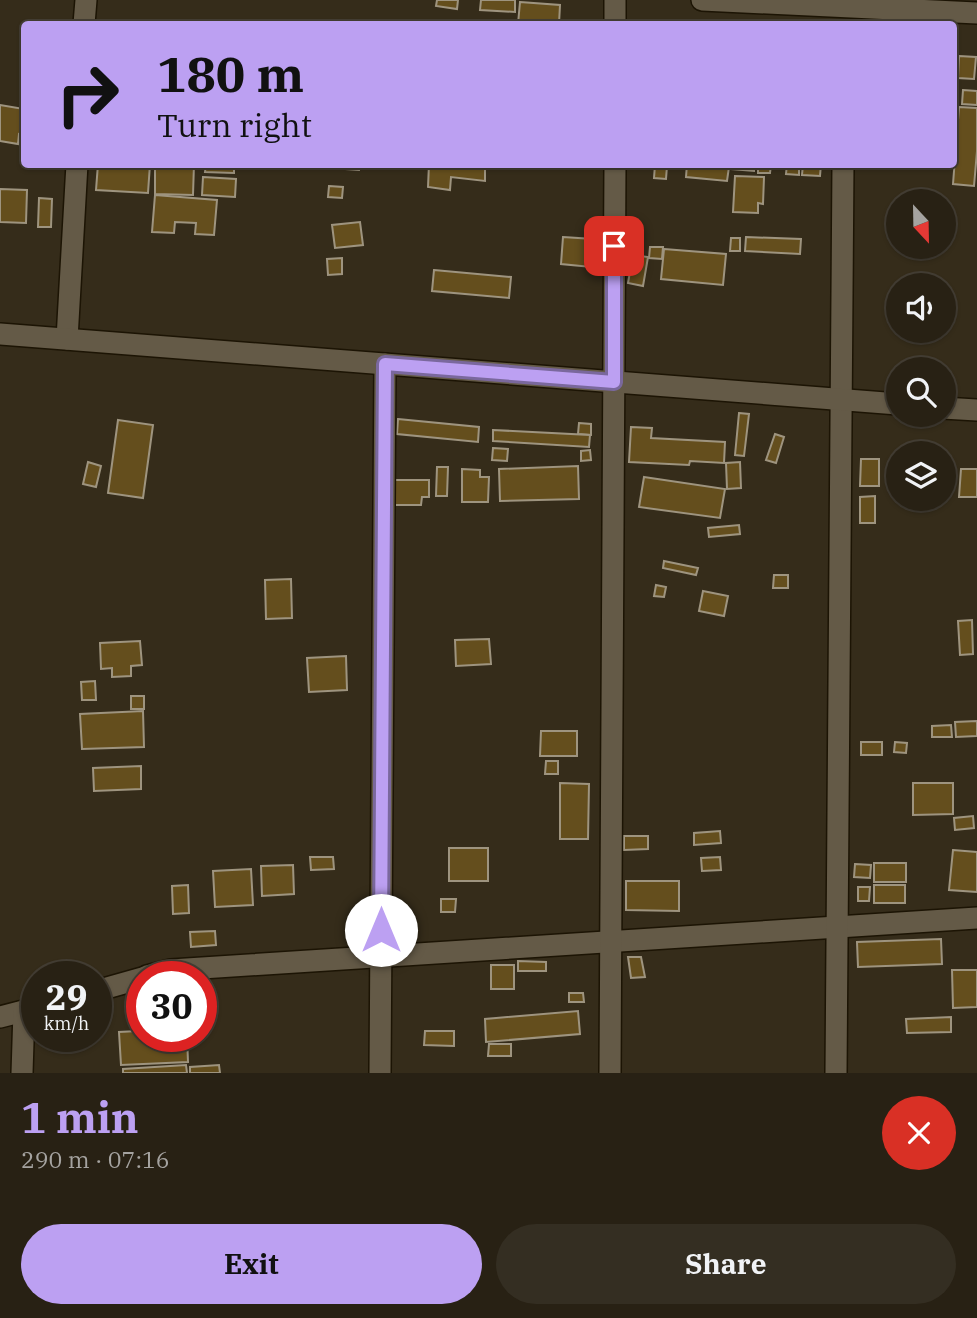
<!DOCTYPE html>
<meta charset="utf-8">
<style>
:root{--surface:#282114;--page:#342e22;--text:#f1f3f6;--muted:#a5a3a0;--line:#443e34;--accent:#bca0f2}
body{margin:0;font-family:"IBM Plex Serif",serif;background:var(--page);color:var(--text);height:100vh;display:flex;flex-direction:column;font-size:26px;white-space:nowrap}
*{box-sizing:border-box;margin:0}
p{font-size:23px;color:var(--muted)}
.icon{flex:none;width:38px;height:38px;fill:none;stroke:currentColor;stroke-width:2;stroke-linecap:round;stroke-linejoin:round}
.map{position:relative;height:1073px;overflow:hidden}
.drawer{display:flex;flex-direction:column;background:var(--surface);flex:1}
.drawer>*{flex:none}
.hud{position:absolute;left:21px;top:21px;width:936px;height:147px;border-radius:7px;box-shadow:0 2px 5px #0004,0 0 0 2px var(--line);background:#bca0f2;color:#111;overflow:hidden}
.needle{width:46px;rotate:158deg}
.tools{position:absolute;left:886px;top:189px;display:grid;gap:14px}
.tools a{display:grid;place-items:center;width:70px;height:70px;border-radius:50%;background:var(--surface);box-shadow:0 2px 5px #0004,0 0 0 2px var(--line);font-size:35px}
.speed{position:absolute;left:21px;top:961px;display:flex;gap:14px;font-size:35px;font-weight:700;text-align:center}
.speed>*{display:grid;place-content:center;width:91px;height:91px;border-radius:50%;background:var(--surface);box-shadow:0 2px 5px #0004,0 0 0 2px var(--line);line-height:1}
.speed small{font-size:18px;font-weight:400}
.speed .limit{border:10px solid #d22;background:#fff;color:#111}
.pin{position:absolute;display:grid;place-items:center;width:60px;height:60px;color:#fff;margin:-30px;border-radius:14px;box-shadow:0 4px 10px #0006}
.me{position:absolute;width:77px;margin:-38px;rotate:0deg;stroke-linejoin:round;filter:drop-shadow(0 0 5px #0008)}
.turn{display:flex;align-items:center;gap:24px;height:147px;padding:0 21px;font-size:32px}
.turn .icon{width:91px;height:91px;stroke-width:2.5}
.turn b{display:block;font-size:49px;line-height:60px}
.round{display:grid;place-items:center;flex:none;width:74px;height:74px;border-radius:37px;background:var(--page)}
.headline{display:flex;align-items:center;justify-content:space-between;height:119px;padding:0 21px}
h1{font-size:42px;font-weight:700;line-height:52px;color:var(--accent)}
.button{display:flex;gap:14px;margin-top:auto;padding:14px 21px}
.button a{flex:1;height:80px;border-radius:42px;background:var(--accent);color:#111;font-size:28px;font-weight:700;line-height:80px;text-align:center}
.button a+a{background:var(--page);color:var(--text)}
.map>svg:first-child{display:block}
</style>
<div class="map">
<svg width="977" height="1073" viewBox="0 0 977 1073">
<rect width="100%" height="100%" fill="#352c1a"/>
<g fill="#644e1d" stroke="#9e947f" stroke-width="2">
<polygon points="437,0 458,0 457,9 436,6"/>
<polygon points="481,0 515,0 515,12 480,10"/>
<polygon points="520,2 560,5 559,24 518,24"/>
<rect x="635" y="21" width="27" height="3"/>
<polygon points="959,56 976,57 974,79 958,78"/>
<polygon points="963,90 977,91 977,105 962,104"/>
<polygon points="0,105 24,109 24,135 19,134 18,144 0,141"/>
<polygon points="959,107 977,108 977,151 974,186 953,184"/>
<polygon points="98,164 150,164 148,193 96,190"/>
<polygon points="155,164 194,164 193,195 155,194"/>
<polygon points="206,164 234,164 234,173 205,172"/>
<polygon points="331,164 360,164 359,170 331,168"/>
<polygon points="429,164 485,164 485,181 451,177 450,190 428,187"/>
<polygon points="687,164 729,167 727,181 686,177"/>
<polygon points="731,164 754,164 754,171 731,169"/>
<polygon points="758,164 771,165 770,173 758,173"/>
<polygon points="787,164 799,164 799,175 786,174"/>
<polygon points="803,164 821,164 820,176 802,175"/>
<polygon points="655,165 667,166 666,179 654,178"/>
<polygon points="735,176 764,177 763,204 758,203 758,213 733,212"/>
<polygon points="203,177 236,179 235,197 202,195"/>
<polygon points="329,186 343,187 342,198 328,197"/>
<polygon points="0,189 27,190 26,223 0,222"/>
<polygon points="155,195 217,200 214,235 195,234 196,223 175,222 174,233 152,232"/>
<polygon points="39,198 52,199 51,227 38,227"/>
<polygon points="360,222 363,245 335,248 332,225"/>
<polygon points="563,237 593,239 591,267 561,264"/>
<polygon points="746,237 801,239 800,254 745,251"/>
<polygon points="731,238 740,238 740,251 730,251"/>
<polygon points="650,247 663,247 662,259 649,258"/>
<polygon points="664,249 726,254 723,285 661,279"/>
<polygon points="633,255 648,257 643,286 628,283"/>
<polygon points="342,258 342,274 328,275 327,259"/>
<polygon points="434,270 511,277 509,298 432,291"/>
<polygon points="739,413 749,414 744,456 735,455"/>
<polygon points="398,419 479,427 478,442 397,434"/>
<polygon points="118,420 153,425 143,498 108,493"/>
<polygon points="579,423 591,424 591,435 578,434"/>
<polygon points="631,427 652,428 651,438 725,442 724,463 690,461 689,465 629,462"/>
<polygon points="493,430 590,435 589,447 493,441"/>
<polygon points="775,434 784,437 776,463 766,460"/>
<polygon points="493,448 508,449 507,461 492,460"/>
<polygon points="590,450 591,460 581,461 581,451"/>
<polygon points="861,459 879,459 879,486 860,486"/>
<polygon points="88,462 101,466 96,487 83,484"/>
<polygon points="740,462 741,488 727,489 726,463"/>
<polygon points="578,466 579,499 500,501 499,469"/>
<polygon points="437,467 448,467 447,496 436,496"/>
<polygon points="462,469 480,470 480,477 489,477 488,502 462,502"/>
<polygon points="961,469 977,469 977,497 959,497"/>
<polygon points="644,477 725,489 720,518 639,507"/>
<polygon points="395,480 429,480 429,497 422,497 421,505 395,505"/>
<polygon points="875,496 875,523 860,523 860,497"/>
<polygon points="916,499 930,499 929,509 915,508"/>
<polygon points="739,525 740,534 709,537 708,528"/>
<polygon points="664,561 698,568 696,575 663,568"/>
<polygon points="774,575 788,575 788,588 773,588"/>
<polygon points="291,579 292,618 266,619 265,580"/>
<polygon points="656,585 666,587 664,597 654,596"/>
<polygon points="703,591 728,596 724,616 699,611"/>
<polygon points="972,620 973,654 960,655 958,621"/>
<polygon points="489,639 491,664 456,666 455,640"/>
<polygon points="140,641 142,665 131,666 131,676 112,677 112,668 101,669 100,643"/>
<polygon points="346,656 347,690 309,692 307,658"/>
<polygon points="95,681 96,700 82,700 81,682"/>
<rect x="131" y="696" width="13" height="13"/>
<polygon points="143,711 144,747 82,749 80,714"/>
<polygon points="977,721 977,736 956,737 955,722"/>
<polygon points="951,725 952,737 932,737 932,726"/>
<polygon points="541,731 577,731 577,756 540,756"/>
<rect x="861" y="742" width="21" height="13"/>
<polygon points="895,742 907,743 906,753 894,752"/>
<polygon points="546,761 558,761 558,774 545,774"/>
<polygon points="141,766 141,789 94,791 93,768"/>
<polygon points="560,783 589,784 588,839 560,839"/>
<polygon points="913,783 953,783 953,814 913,815"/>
<polygon points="973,816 974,828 955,830 954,818"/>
<polygon points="720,831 721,843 694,845 694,833"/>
<polygon points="624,836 648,836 648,849 624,850"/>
<rect x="449" y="848" width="39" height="33"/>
<polygon points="953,850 977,852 977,892 949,890"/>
<polygon points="310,857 333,857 334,869 311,870"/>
<polygon points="720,857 721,870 702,871 701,858"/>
<rect x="874" y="863" width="32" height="19"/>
<polygon points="855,864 871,865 870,878 854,877"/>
<polygon points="293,865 294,894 262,896 261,866"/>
<polygon points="251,869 253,905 215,907 213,871"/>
<polygon points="626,881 679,881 679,911 626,910"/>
<polygon points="188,885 189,913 173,914 172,886"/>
<rect x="874" y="885" width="31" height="18"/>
<polygon points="858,887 870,887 869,901 858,901"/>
<polygon points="441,899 456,899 455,912 441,912"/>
<polygon points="215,931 216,945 191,947 190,932"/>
<polygon points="941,939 942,964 858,967 857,942"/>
<polygon points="628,957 641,957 645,977 631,978"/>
<polygon points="518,961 546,962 546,971 518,971"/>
<rect x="491" y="965" width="23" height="24"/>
<polygon points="952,970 977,970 977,1007 953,1008"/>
<polygon points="569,993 583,993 584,1002 569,1002"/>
<polygon points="578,1011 580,1034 486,1042 485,1019"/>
<polygon points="951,1017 951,1032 907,1033 906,1019"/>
<polygon points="138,1031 139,1039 187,1036 188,1062 121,1065 119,1032"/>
<polygon points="425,1031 454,1031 454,1046 424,1045"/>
<polygon points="489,1044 511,1044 511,1056 488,1056"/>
<polygon points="186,1065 187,1073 123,1073 123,1069"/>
<polygon points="219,1065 220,1073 190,1073 190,1067"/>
</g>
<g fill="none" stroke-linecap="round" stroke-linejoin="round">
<g stroke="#1c1404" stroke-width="24">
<g id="street">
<polyline points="702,0 977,13"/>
<polyline points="84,24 86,0"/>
<polyline points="615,24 615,0"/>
<polyline points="67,339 77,164"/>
<polyline points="147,976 171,970 977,918"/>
<polyline points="96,991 142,978"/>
<polyline points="0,1017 35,1008"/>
<polyline points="22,1073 24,1011"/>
<polyline points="380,1073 385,364"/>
<polyline points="610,1073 615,164"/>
<polyline points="836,1073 843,164"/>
</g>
</g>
<g stroke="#1c1404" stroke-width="24">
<g id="secondary">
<polyline points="0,334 898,404"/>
<polyline points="943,408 977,410"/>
</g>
</g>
<use href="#street" stroke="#645a47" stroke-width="21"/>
<use href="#secondary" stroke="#645a47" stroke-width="21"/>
</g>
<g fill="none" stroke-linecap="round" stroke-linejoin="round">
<g stroke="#7a689d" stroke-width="18">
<polyline id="route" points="381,930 385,364 614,382 614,246"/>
</g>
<use href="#route" stroke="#bca0f2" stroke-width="12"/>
</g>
</svg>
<div class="tools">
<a><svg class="needle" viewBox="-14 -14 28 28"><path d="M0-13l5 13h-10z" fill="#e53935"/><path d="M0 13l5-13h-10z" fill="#a5a3a0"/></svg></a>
<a><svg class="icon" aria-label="sound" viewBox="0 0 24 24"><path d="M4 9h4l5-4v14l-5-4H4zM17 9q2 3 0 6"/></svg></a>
<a><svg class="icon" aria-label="search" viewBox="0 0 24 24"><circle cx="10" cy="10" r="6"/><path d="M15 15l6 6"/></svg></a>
<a><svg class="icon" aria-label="layers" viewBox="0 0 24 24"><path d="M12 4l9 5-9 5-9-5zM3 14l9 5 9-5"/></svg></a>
</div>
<div class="speed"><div>29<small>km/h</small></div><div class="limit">30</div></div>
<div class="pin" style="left:614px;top:246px;background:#d93025"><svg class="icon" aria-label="arrive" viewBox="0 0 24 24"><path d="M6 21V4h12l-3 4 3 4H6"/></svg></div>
<svg class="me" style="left:381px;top:930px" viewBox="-20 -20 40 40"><circle r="19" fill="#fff"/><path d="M0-13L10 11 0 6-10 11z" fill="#bca0f2"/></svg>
<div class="hud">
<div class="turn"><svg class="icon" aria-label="right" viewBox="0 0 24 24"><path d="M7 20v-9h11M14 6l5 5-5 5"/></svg><div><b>180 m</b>Turn right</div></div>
</div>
</div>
<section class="drawer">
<div class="headline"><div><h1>1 min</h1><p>290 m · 07:16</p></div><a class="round" style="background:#d93025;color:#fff"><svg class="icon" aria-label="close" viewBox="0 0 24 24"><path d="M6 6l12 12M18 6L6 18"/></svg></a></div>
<div class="button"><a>Exit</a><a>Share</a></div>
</section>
